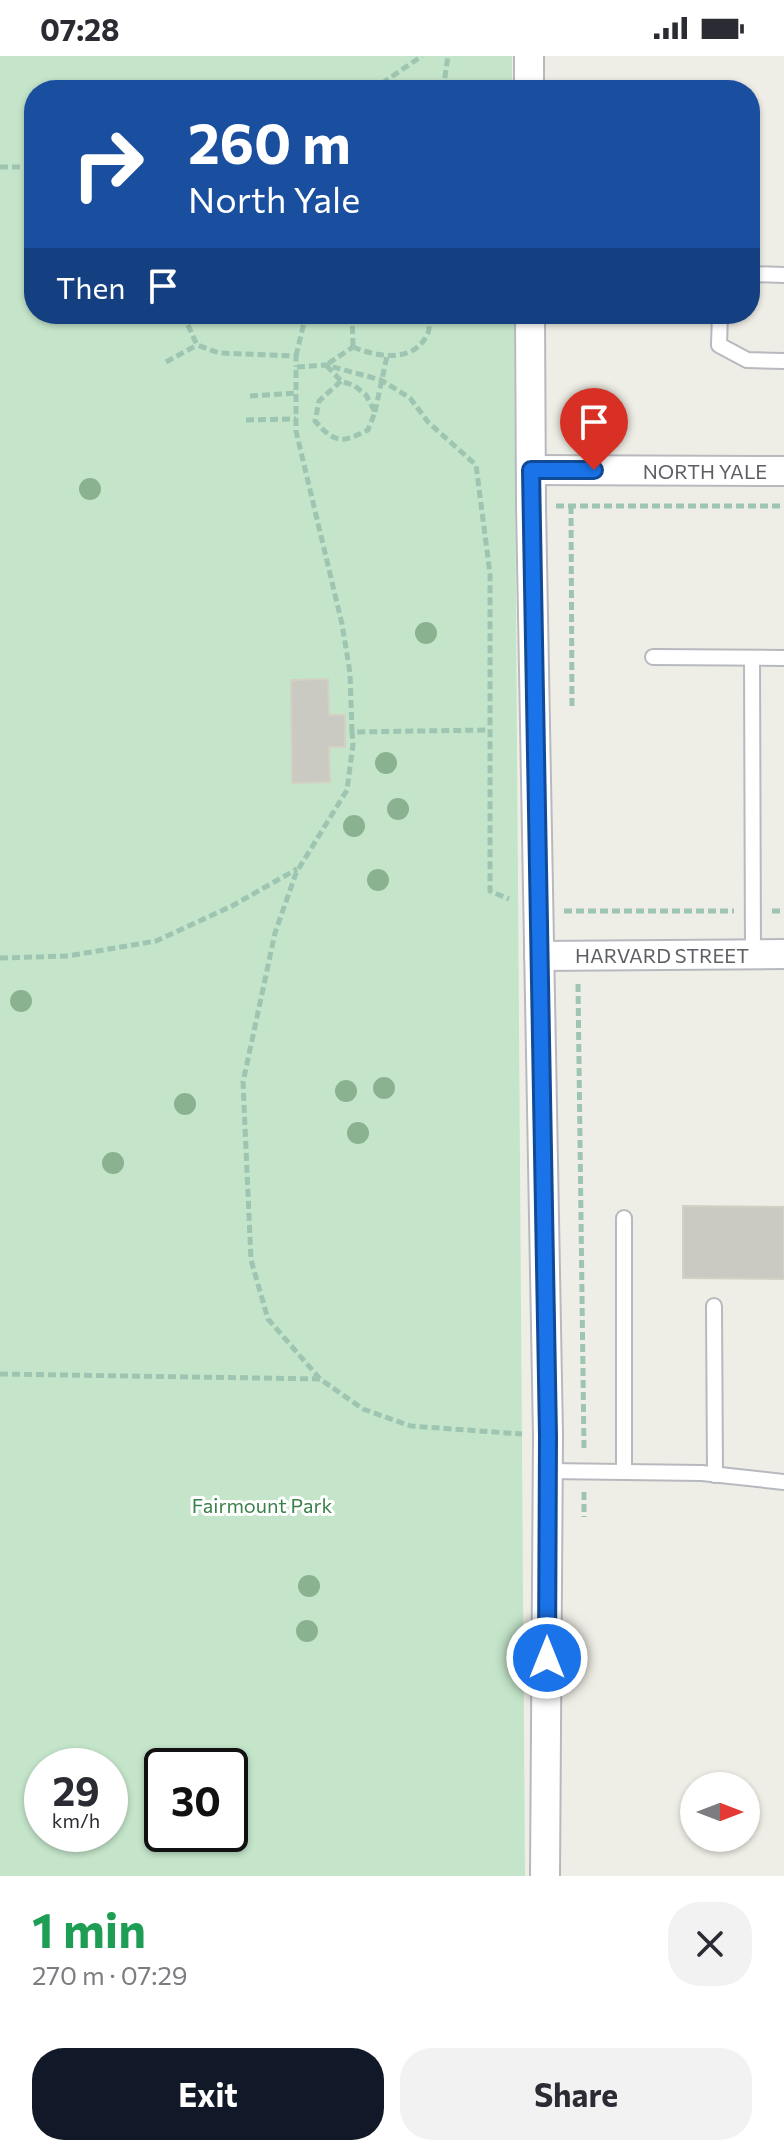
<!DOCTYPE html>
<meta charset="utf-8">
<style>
:root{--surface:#fff;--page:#f2f2f3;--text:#2b2b33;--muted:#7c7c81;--accent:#111827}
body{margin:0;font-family:Commissioner,sans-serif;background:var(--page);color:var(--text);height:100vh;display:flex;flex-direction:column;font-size:30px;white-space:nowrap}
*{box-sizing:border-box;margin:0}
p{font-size:26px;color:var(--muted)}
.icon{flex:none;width:44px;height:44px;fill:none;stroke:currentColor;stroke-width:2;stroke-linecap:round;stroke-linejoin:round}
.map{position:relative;height:1820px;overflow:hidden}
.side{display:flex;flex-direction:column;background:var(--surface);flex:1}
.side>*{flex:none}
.hud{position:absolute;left:24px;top:24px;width:736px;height:244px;border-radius:32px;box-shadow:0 2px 6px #0004;background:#1a4fa0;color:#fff;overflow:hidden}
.needle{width:52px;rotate:90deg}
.buttons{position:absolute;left:680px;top:1716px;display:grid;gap:16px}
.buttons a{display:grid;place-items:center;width:80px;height:80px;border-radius:50%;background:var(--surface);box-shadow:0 2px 6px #0004;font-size:40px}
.speed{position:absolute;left:24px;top:1692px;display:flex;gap:16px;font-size:40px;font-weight:700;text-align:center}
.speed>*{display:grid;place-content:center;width:104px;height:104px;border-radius:50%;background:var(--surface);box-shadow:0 2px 6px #0004;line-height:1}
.speed small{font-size:20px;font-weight:400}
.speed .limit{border:4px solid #111;border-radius:12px;background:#fff;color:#111}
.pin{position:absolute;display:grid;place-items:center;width:68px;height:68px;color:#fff;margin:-82px -34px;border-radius:50% 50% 50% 0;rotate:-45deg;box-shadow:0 0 8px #0007}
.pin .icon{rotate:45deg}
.me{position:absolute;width:88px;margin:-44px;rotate:0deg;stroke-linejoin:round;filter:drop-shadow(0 0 6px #0008)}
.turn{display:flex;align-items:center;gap:28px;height:168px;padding:0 32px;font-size:36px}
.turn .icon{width:104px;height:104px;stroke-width:2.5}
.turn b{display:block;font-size:56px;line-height:68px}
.then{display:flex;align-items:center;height:76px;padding:0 32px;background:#0003;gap:16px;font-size:30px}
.round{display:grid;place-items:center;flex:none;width:84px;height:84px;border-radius:32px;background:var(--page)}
.overview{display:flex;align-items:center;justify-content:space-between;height:136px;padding:0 32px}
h1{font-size:48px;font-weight:700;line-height:60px;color:#1e9e55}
.primary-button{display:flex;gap:16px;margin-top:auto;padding:16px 32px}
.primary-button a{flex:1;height:92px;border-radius:32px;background:var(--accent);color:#fff;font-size:32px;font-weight:700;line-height:92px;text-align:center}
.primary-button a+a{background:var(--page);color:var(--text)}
.status{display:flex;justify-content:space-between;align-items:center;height:56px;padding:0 40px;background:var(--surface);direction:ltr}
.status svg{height:22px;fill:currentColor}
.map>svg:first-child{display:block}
</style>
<div class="status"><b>07:28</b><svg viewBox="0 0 49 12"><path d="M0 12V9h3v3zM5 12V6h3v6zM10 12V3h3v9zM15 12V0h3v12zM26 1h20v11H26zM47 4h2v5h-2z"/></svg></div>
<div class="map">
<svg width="784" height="1820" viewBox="0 0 784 1820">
<rect width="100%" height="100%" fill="#efeee6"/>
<path fill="#c4e5ca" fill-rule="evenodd" d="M0,0H512V34H34V258H514L525,1820H0ZM42,1710H110V1778H42ZM162,1710H230V1778H162Z"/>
<g fill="#cac9c2" stroke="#d3d1c4" stroke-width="2">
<polygon points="328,623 329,659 345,659 345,691 329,691 330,726 292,727 291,624"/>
<polygon points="683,1150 784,1151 784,1223 683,1222"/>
</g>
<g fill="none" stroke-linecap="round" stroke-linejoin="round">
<g stroke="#b8b9bf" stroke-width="18">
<g id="lane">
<polyline points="750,218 784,219"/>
<polyline points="720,258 719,289 747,304 784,305"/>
<polyline points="653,601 784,602"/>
<polyline points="752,602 753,898"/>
<polyline points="714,1250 715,1419"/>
<polyline points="548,1415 702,1417 784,1426"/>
<polyline points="624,1416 624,1162"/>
</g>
</g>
<g stroke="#b8b9bf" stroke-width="32">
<g id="street">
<polyline points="529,0 529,34"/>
<polyline points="530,258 531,450 548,1380 545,1820"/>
<polyline points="531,414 784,415"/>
<polyline points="539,900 784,898"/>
</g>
</g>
<g stroke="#9ec5b1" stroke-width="5" stroke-dasharray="8 4" stroke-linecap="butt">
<polyline points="372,34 422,0"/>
<polyline points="443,34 448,0"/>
<polyline points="0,111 34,111"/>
<polyline points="183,258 197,289 219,297 296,300 296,311"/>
<polyline points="352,258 353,291"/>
<path d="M353,291C378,301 414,308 428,277C430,272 429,264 430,258"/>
<polyline points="296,300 306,258"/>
<polyline points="166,306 197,289"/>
<path d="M341,325L319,345L315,365C335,388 342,387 368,374L375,356L366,339L355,330L341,325L326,309L353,291"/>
<polyline points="250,340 296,337"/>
<polyline points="375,356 387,300"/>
<polyline points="246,364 296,363"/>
<polyline points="556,450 784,450"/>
<polyline points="571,450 572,652"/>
<polyline points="352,676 350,617 342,568 296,375 296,311 326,309 381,324 410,342 428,366 476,409 490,518 490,835 509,843"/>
<polyline points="564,855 734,855"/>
<polyline points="772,855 784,855"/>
<polyline points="0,902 68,900 156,885 232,850 297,813"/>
<polyline points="578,928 584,1394"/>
<polyline points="0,1318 320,1323 363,1353 411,1370 522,1378"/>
<polyline points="320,1323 268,1263 251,1204 243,1026 275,877 296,817 347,734 353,688 352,676 489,674"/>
<polyline points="584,1436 584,1461"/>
</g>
<use href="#lane" stroke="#fff" stroke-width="14"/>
<use href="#street" stroke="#fff" stroke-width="28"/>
</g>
<g fill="#8bb290">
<circle cx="90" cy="433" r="11"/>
<circle cx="426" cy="577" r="11"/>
<circle cx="386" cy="707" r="11"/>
<circle cx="398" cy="753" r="11"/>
<circle cx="354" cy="770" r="11"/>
<circle cx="378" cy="824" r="11"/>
<circle cx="21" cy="945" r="11"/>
<circle cx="384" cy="1032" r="11"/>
<circle cx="346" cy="1035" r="11"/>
<circle cx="185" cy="1048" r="11"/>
<circle cx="358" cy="1077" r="11"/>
<circle cx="113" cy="1107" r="11"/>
<circle cx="309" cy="1530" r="11"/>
<circle cx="307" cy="1575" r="11"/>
</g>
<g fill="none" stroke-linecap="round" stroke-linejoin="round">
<g stroke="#114b97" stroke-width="20">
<polyline id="route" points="547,1602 548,1380 531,414 594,414"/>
</g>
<use href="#route" stroke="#1a73e8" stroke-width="14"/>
</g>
<g text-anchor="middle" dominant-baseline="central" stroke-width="6" stroke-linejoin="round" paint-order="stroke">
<g font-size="20" fill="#5d5f65" stroke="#fff">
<text x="705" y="415">NORTH YALE</text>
<text x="662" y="899">HARVARD STREET</text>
</g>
<g font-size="20" fill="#39804a" stroke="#fff">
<text x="262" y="1449">Fairmount Park</text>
</g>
</g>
</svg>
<div class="buttons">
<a><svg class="needle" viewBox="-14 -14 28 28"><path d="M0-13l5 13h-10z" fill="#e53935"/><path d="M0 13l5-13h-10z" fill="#7c7c81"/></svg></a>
</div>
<div class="speed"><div>29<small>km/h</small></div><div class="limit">30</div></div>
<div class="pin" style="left:594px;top:414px;background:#d93025"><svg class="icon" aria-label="arrive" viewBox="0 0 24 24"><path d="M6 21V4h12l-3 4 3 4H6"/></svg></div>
<svg class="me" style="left:547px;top:1602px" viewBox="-20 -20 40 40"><circle r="17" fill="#1a73e8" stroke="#fff" stroke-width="3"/><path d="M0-11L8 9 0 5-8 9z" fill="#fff"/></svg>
<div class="hud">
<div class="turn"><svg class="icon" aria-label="right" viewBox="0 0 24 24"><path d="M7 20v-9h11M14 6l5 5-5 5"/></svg><div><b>260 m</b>North Yale</div></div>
<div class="then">Then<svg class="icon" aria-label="arrive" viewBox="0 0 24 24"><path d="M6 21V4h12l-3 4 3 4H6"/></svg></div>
</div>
</div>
<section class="side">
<div class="overview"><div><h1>1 min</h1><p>270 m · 07:29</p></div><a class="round"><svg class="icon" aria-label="close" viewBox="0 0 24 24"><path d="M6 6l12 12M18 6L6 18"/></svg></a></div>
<div class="primary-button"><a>Exit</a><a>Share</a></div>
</section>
